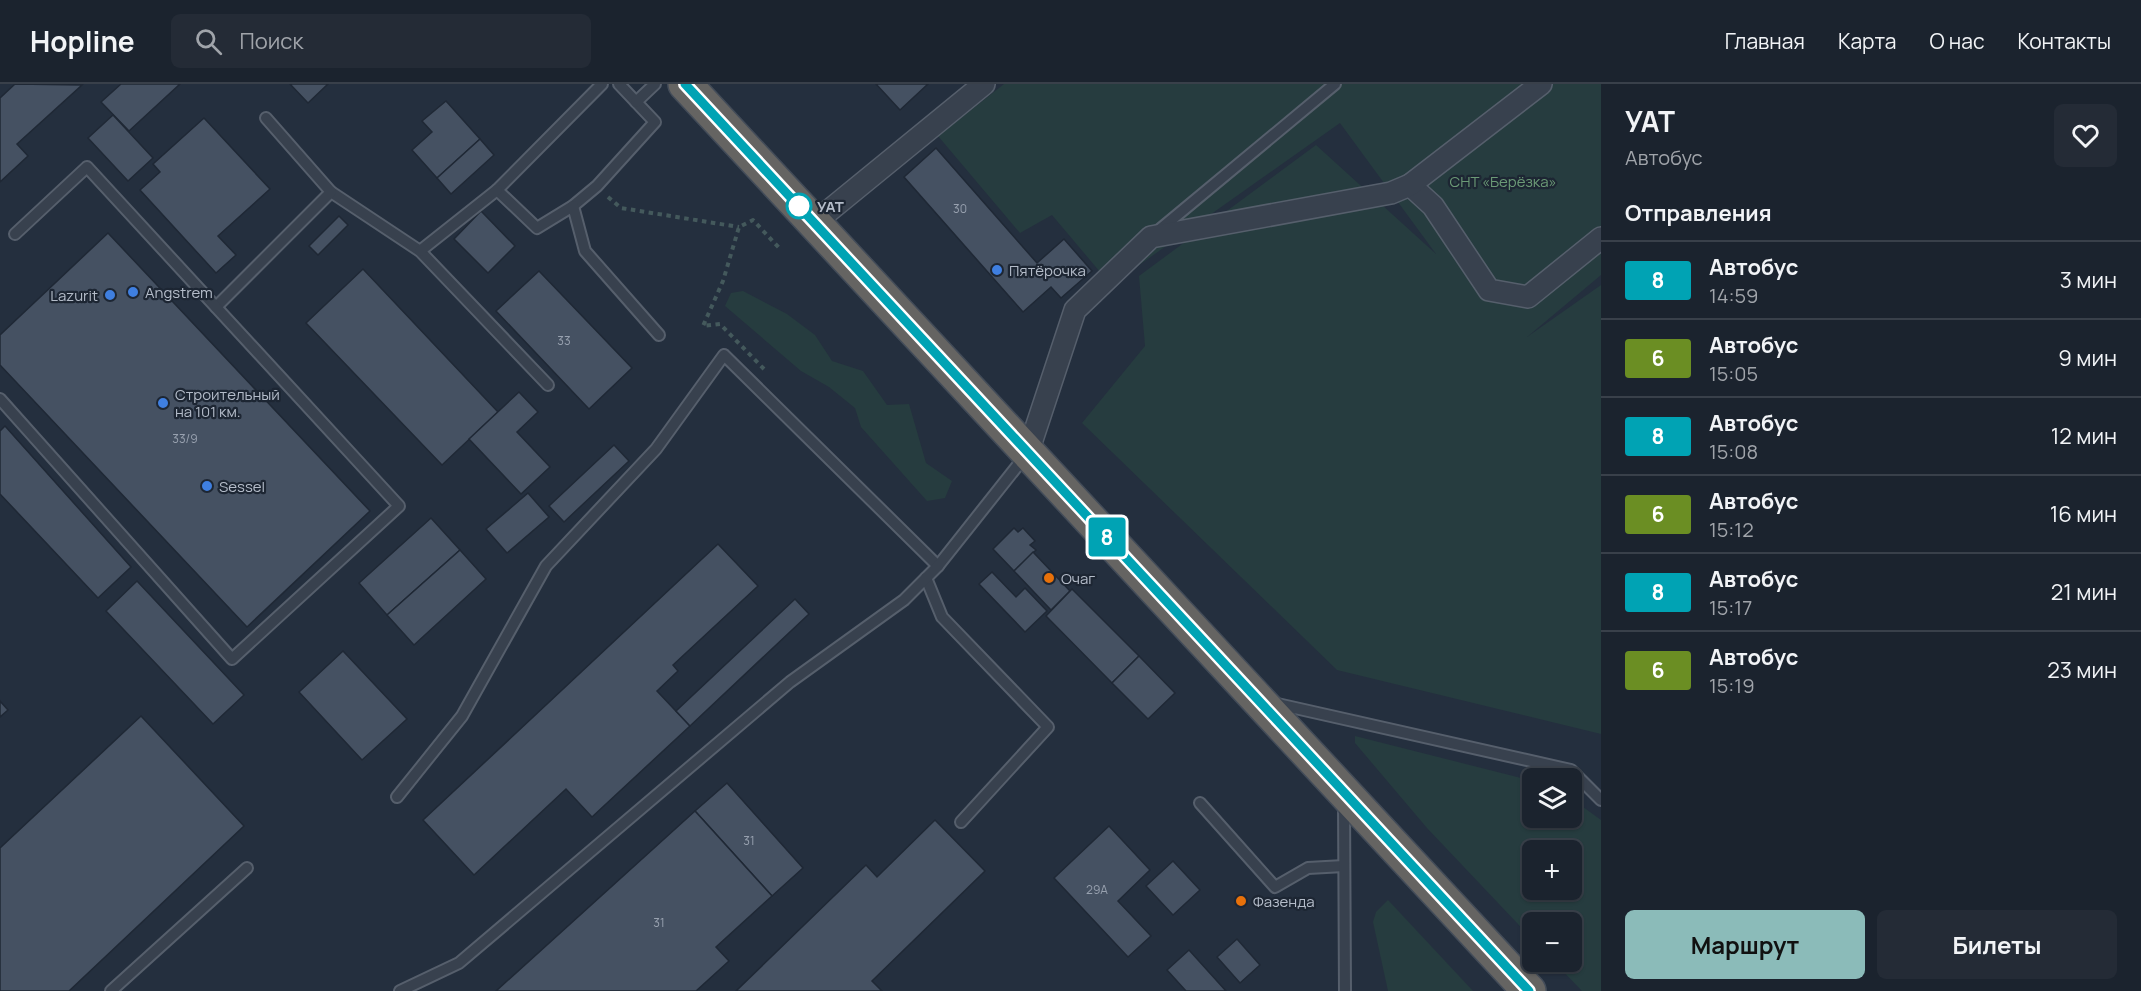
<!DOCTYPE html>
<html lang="ru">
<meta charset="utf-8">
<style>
:root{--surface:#1b232e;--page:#242b36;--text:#f1f3f6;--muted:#a0a4aa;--line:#39404a;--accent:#8bbbb9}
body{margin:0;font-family:Manrope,sans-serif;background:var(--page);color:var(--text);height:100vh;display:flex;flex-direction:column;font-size:22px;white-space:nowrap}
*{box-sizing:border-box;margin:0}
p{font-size:20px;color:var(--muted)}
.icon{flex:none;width:33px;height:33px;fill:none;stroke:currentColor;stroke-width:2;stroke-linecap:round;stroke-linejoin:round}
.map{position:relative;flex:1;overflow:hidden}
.side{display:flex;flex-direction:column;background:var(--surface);width:540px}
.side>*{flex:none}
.badge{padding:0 12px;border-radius:4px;font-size:21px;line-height:39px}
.tools{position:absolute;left:1522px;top:684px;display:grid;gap:12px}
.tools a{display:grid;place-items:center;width:60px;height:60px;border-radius:9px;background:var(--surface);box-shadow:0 2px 4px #0004,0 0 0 2px var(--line);font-size:30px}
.map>.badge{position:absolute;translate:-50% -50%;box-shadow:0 0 0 3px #fff}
h2{padding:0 24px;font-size:22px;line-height:54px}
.round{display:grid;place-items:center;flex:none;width:63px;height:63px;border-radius:9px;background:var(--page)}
.overview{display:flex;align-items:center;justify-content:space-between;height:102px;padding:0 24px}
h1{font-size:28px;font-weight:700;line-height:45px}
.cta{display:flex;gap:12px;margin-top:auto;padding:12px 24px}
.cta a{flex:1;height:69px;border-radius:9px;background:var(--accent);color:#111;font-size:24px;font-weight:700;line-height:69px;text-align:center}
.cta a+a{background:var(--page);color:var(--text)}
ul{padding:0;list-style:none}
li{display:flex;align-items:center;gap:18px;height:78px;padding:0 24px;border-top:2px solid var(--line)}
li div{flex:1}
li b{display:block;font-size:22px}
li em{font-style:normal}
li .badge{min-width:66px;font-weight:700;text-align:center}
header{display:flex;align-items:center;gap:36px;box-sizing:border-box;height:84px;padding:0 30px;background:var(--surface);border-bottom:2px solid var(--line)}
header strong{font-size:28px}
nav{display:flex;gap:33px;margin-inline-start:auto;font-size:21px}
.search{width:420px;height:54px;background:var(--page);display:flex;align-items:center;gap:15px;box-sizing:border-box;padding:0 21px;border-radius:9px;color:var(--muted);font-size:22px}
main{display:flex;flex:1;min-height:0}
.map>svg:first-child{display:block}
.green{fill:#263c3f;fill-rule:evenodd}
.building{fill:#455162;stroke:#1f2835;stroke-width:1.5}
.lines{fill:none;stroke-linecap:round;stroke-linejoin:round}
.service-casing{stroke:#565f6c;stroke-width:14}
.minor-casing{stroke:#565f6c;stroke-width:24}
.trunk-casing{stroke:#434c59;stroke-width:36}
.path{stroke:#44595c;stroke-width:4;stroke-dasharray:4.5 4.5;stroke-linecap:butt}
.service{stroke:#38414e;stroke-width:10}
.minor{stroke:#38414e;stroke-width:21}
.trunk{stroke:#656462;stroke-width:33}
.line-casing{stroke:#fff;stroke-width:14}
.line{stroke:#00a3b4;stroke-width:9}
.stop-dot{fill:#fff;stroke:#00a3b4;stroke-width:3}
.shop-dot{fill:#3f7fe0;stroke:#1d2633;stroke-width:2}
.food-dot{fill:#e8710a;stroke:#1d2633;stroke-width:2}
.labels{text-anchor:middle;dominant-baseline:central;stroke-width:4.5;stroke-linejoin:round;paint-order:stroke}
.number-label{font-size:12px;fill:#98a1af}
.park-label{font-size:15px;fill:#6b9a76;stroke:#1d2633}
.stop-label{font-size:15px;font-weight:bold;fill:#b4bcc9;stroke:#1d2633;text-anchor:start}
.poi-label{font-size:15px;fill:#b4bcc9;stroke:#1d2633;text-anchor:start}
</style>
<header>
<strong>Hopline</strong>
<div class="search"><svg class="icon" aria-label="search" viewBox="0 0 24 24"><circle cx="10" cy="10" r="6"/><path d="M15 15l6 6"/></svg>Поиск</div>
<nav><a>Главная</a><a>Карта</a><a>О нас</a><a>Контакты</a></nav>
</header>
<main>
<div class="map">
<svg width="1601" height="907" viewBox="0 0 1601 907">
<rect width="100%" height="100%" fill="#242f3e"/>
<g class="green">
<polygon points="1004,0 1601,0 1601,191 1527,253 1601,201 1601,650 1337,586 1082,339 1145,262 1139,192 1316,61 1436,170 1340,39 1111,201 1052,131 1020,149 938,52"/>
<polygon points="743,207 787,230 815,251 832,277 863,287 887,321 909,320 926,379 952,397 945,414 927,417 861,343 855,324 829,303 801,287 725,222 731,209"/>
<path d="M1355,652L1533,697V734H1572V715L1601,736V907H1582L1554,878H1572V838H1533V856L1427,744L1355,659ZM1533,766H1572V806H1533Z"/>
<polygon points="1388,816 1473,907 1388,907 1373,838 1376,828"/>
</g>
<g class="building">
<polygon points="15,0 82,1 17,60 28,72 0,98 0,14"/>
<polygon points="121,0 180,0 129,47 101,18"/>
<polygon points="290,0 328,0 308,19"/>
<polygon points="876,0 928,0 900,26"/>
<polygon points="446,17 480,55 437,94 412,66 432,48 422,37"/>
<polygon points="113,31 153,74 128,97 88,54"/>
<polygon points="204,34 270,105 218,152 236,171 216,189 140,106 160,88 153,80"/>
<polygon points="480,55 494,71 451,110 437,94"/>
<polygon points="936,64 1037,179 1064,155 1092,187 1061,214 1051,203 1023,228 904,93"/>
<polygon points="481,127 515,162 488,189 454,155"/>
<polygon points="339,132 348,141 318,171 309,162"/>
<polygon points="108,149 370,427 247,543 0,281 0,251"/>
<polygon points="363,185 498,328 442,381 306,239"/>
<polygon points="539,187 632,284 589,325 496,227"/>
<polygon points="519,308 538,328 517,348 550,383 521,410 469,355"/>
<polygon points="5,342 131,483 98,514 0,410 0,347"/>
<polygon points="614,361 629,377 564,438 549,422"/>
<polygon points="528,409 549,433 507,469 486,445"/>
<polygon points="431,434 460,466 387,531 359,499"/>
<polygon points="1014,444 1018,448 1023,444 1035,457 1030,461 1036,466 1014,487 993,465"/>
<polygon points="718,460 758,502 673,581 678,587 657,607 690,642 592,733 566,705 474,791 423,736"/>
<polygon points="460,466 486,495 414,561 387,531"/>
<polygon points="1033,468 1070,507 1051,526 1014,487"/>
<polygon points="992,488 1016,513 1025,504 1047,527 1025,548 979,500"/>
<polygon points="137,497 244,611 213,640 106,527"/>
<polygon points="1072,505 1139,572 1112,599 1046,532"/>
<polygon points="795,515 809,530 690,642 676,627"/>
<polygon points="343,567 407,635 362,676 299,608"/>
<polygon points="1139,572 1175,609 1148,635 1112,599"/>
<polygon points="0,617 8,626 0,633"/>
<polygon points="141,632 244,742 69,907 0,907 0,764"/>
<polygon points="727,699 803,784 772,812 695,727"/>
<polygon points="695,727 772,812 716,863 729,877 696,907 496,907"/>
<polygon points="935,736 985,787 872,897 882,907 736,907 866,781 877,793"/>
<polygon points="1109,742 1150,786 1118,817 1151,852 1128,873 1054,794"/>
<polygon points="1173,777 1200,806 1173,831 1146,802"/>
<polygon points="1237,855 1260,881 1240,899 1217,873"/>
<polygon points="1189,866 1226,907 1186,907 1167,886"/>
</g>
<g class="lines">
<g class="service-casing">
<g id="service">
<polyline points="602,0 497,106 537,144 573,122 597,102 655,38 619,0"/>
<polyline points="636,18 655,0"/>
<polyline points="331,108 420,167 548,301"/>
<polyline points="573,122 585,167 659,251"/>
<polyline points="1158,147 1335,0"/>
<polyline points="420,167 497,106"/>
<polyline points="216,223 331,108 266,34"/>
<polyline points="0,315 232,575 399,422 87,83 15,150"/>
<polyline points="926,494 942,533 1048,643 961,738"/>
<polyline points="1273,619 1571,686 1601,716"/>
<polyline points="397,713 462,632 546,482 656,365 724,271 938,482"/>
<polyline points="1200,719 1275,803 1308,784 1344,782"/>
<polyline points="1344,719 1345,907"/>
<polyline points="111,907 247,784"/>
<polyline points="400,907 459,879 790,598 904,516 938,482 1026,371"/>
</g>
</g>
<g class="minor-casing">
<g id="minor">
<polyline points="1410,101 1433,122 1489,206 1528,213 1601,154"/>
<polyline points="814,139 984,0"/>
<polyline points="1028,368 1075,226 1151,153 1391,109 1410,101 1541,0"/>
</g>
</g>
<g class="trunk-casing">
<polyline id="trunk" points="685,0 1529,907"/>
</g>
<g class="path">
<polyline points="608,113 621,124 739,143"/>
<polyline points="764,285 720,240 703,242 723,197 739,143 753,136 781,166"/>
</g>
<use href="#service" class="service"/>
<use href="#minor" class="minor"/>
<use href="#trunk" class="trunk"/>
</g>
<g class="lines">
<g class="line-casing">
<polyline id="line" points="685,0 1529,907"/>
</g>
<use href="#line" class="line"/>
</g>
<circle class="stop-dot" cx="799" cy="122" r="12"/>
<g class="shop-dot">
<circle cx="997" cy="186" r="6"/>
<circle cx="133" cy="208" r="6"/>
<circle cx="110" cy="211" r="6"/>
<circle cx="163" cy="319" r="6"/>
<circle cx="207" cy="402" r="6"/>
</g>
<g class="food-dot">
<circle cx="1049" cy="494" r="6"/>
<circle cx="1241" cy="817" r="6"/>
</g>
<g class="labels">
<g class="number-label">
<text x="960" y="124">30</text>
<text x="564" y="256">33</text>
<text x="185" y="354">33/9</text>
<text x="749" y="756">31</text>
<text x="1097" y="805">29А</text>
<text x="659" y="838">31</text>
</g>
<g class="park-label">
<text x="1503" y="97">СНТ «Берёзка»</text>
</g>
<g class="stop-label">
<text x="817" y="122">УАТ</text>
</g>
<g class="poi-label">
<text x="1009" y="186">Пятёрочка</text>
<text x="145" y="208">Angstrem</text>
<text x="98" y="211" text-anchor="end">Lazurit</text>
<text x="175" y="310">Строительный<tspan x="175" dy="17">на 101 км.</tspan></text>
<text x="219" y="402">Sessel</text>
<text x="1061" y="494">Очаг</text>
<text x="1253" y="817">Фазенда</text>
</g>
</g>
</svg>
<div class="tools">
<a><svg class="icon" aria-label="layers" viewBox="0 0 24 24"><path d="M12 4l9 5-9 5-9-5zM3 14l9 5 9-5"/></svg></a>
<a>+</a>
<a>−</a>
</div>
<b class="badge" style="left:1107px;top:453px;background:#00a3b4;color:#fff">8</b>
</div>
<section class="side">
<div class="overview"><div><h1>УАТ</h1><p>Автобус</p></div><a class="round"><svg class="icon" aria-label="heart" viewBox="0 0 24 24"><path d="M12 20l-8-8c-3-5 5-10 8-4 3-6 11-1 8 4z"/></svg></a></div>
<h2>Отправления</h2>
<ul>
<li><span class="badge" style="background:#00a3b4;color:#fff">8</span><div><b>Автобус</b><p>14:59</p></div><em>3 мин</em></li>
<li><span class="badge" style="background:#6b8e23;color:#fff">6</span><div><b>Автобус</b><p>15:05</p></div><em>9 мин</em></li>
<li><span class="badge" style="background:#00a3b4;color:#fff">8</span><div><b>Автобус</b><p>15:08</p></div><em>12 мин</em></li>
<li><span class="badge" style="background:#6b8e23;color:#fff">6</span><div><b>Автобус</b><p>15:12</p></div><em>16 мин</em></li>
<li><span class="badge" style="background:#00a3b4;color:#fff">8</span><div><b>Автобус</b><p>15:17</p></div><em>21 мин</em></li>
<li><span class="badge" style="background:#6b8e23;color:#fff">6</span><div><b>Автобус</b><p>15:19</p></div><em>23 мин</em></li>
</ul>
<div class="cta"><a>Маршрут</a><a>Билеты</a></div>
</section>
</main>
